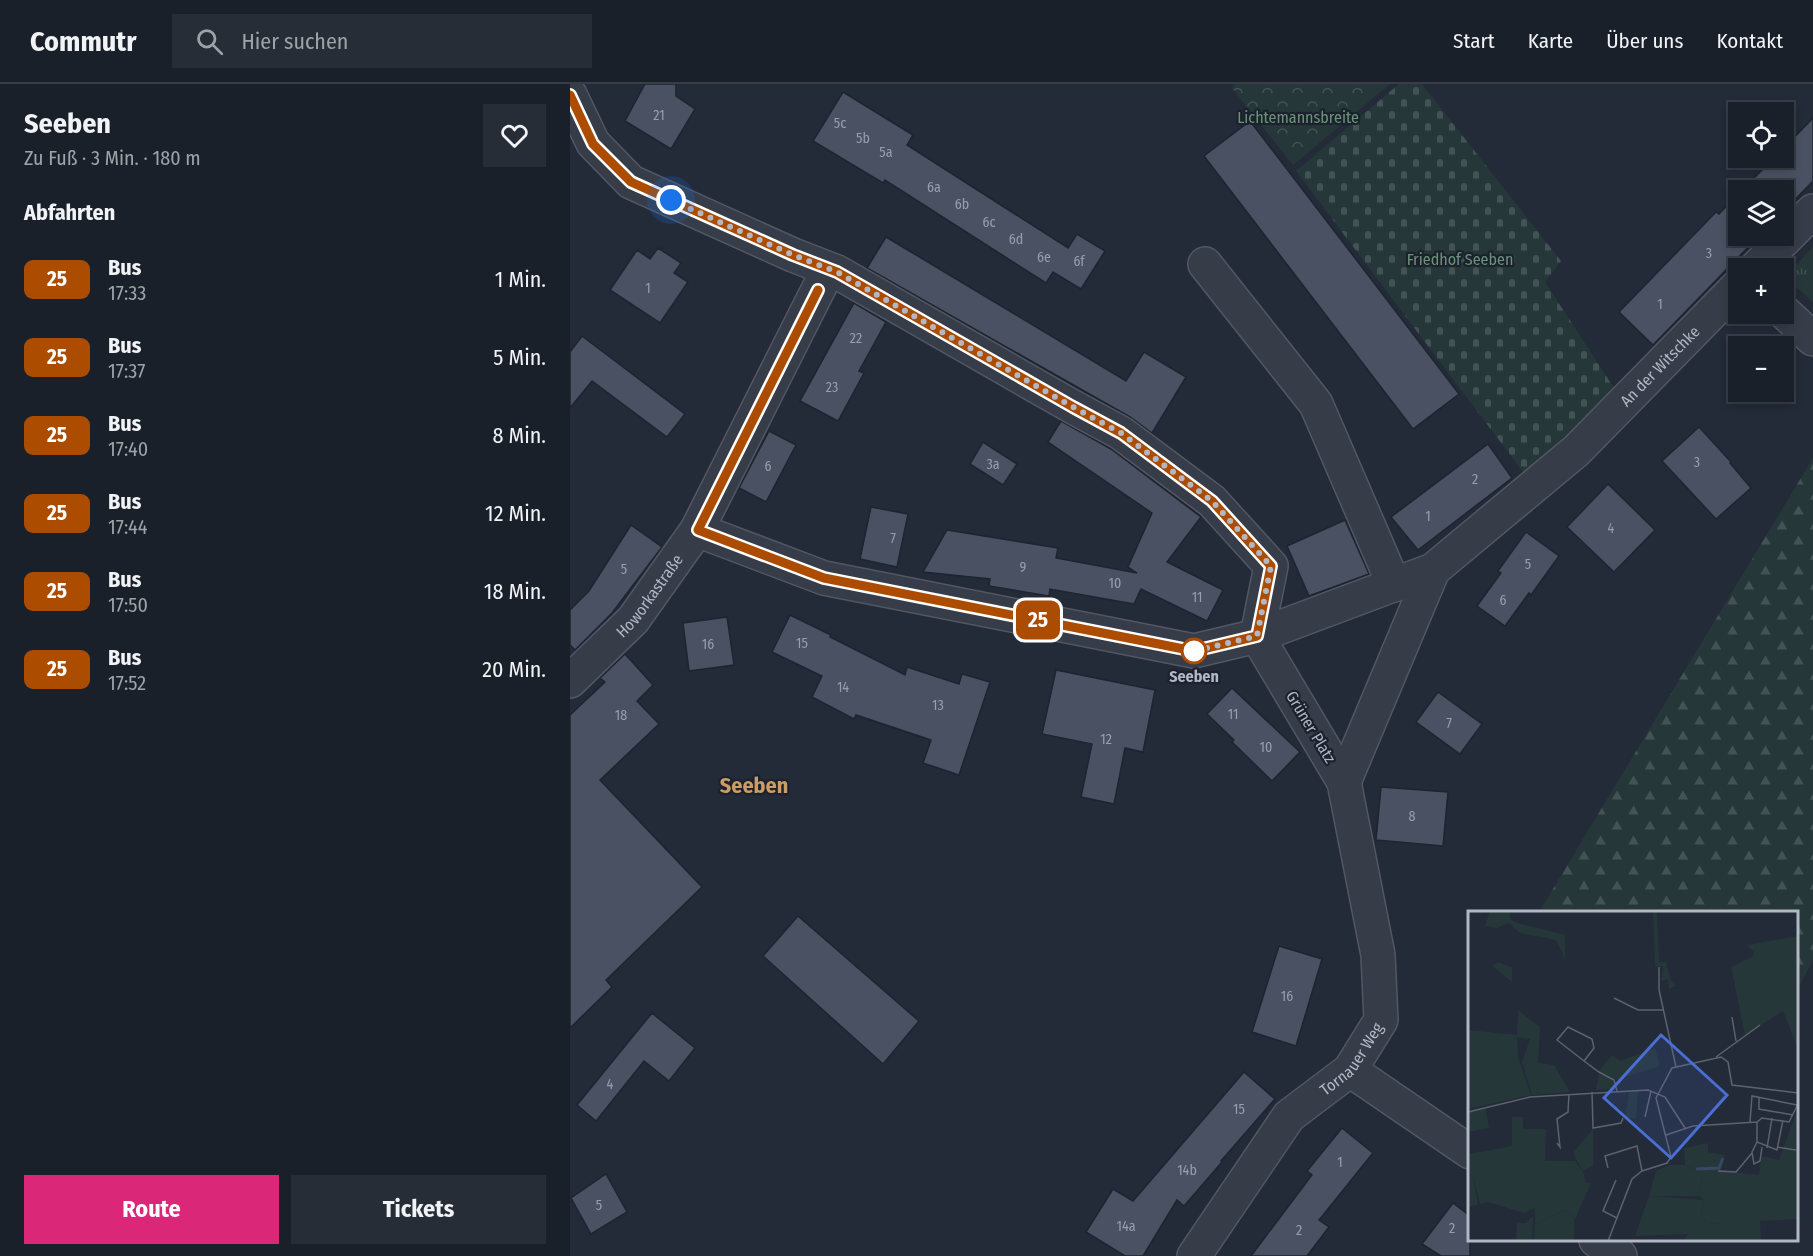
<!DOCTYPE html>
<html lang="de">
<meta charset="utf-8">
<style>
:root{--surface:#1a202a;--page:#272d36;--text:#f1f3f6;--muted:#9fa3a8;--line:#383e47;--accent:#db2777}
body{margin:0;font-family:"Fira Sans Condensed",sans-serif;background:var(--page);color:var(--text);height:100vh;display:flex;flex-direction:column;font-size:22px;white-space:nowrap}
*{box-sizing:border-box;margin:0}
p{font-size:20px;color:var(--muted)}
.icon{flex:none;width:33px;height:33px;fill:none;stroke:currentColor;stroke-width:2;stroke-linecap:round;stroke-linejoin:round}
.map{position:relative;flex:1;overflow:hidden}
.sheet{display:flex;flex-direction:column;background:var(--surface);width:570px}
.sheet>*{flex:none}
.badge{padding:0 12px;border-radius:9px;font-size:21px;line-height:39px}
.fabs{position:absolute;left:1158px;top:18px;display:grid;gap:12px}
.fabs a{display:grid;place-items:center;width:66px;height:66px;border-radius:0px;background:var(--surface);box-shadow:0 3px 9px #0003,0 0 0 2px var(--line);font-size:30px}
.you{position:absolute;width:30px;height:30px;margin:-15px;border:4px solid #fff;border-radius:50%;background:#1a73e8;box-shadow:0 0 0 9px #1a73e833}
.map>.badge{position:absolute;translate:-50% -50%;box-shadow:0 0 0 3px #fff}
h2{padding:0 24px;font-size:22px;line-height:54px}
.round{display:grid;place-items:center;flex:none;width:63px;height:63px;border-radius:0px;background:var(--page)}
.overview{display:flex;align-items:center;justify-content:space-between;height:102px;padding:0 24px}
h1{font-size:28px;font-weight:700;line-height:45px}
.primary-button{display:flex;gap:12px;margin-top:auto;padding:12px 24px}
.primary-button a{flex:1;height:69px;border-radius:0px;background:var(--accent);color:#fff;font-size:24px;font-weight:700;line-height:69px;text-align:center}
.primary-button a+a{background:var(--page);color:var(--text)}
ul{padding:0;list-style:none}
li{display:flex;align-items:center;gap:18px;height:78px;padding:0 24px}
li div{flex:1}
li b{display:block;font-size:22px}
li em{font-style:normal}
li .badge{min-width:66px;font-weight:700;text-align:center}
header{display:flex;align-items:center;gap:36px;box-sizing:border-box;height:84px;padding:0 30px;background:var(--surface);border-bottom:2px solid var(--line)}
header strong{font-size:28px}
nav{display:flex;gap:33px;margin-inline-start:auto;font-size:21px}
.search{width:420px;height:54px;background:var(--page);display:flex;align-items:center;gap:15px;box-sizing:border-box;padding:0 21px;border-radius:0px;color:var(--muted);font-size:22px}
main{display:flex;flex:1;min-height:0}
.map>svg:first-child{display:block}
.grass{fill:url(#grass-tufts)}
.forest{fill:url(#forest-firs)}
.cemetery{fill:url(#cemetery-stones)}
.park{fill:url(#park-crowns)}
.building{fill:#4a5162;stroke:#1e2430;stroke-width:1.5}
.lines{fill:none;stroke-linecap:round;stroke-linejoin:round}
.minor-casing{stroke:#525764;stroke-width:36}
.minor{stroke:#373c49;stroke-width:33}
.line-casing{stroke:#fff;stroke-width:14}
.line{stroke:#ab4c00;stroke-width:9}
.walk{stroke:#b2b7c5;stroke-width:6;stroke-dasharray:0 10.8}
.stop-dot{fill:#fff;stroke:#ab4c00;stroke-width:3}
.labels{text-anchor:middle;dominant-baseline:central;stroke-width:4.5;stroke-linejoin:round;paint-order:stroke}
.number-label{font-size:14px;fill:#989eac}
.park-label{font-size:16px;fill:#6a9478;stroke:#1c222d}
.street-label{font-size:16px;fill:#b2b7c5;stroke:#1c222d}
.stop-label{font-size:16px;font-weight:bold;fill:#b2b7c5;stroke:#1c222d}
.district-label{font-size:22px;font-weight:bold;fill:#cc9c66;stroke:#1c222d}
.inset-river{fill:none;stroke:#394760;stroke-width:3}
.inset-road{fill:none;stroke:#5c6270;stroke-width:1.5}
.view{fill:#4a6ed2;fill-opacity:0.15;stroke:#4a6ed2;stroke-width:3}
.inset-edge{fill:none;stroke:#b2b7c5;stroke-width:3}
</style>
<header>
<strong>Commutr</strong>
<div class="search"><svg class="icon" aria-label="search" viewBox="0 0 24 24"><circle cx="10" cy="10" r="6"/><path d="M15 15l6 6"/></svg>Hier suchen</div>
<nav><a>Start</a><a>Karte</a><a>Über uns</a><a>Kontakt</a></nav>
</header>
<main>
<section class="sheet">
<div class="overview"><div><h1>Seeben</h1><p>Zu Fuß · 3 Min. · 180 m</p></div><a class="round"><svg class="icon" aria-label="heart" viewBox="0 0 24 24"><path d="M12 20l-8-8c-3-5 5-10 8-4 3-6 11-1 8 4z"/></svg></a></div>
<h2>Abfahrten</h2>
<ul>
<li><span class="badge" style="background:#ab4c00;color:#fff">25</span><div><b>Bus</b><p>17:33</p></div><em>1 Min.</em></li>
<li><span class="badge" style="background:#ab4c00;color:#fff">25</span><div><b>Bus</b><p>17:37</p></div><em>5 Min.</em></li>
<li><span class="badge" style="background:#ab4c00;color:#fff">25</span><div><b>Bus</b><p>17:40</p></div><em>8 Min.</em></li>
<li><span class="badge" style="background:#ab4c00;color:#fff">25</span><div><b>Bus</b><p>17:44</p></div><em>12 Min.</em></li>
<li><span class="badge" style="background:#ab4c00;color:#fff">25</span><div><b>Bus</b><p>17:50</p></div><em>18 Min.</em></li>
<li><span class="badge" style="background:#ab4c00;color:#fff">25</span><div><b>Bus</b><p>17:52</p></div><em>20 Min.</em></li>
</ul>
<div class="primary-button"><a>Route</a><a>Tickets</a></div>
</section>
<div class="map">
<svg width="1243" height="1172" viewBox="0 0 1243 1172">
<defs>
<pattern id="grass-tufts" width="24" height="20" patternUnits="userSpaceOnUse" patternTransform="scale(1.5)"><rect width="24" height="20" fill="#26373a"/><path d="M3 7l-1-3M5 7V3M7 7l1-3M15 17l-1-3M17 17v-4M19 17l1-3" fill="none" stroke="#435255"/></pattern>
<pattern id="forest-firs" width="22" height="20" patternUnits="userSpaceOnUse" patternTransform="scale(1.5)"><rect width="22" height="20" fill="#26373a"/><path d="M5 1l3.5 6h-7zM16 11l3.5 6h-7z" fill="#435255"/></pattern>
<pattern id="cemetery-stones" width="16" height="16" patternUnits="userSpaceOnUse" patternTransform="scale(1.5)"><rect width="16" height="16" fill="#26373a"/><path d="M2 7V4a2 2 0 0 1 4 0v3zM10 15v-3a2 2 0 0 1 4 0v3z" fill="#435255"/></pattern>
<pattern id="park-crowns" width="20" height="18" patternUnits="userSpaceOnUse" patternTransform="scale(1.5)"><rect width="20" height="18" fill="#26373a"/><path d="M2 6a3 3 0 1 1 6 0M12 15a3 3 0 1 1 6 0" fill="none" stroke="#435255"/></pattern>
</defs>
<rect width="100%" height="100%" fill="#232a38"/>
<polygon class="grass" points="1243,163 1243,218 1215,193"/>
<polygon class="forest" points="1243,374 1243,876 1227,906 1226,828 969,828"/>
<polygon class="cemetery" points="829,0 852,0 991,177 975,198 1044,304 1004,347 953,388 726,87"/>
<polygon class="park" points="664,0 820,0 723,81 662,4"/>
<g class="building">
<polygon points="75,0 106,0 106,12 125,25 101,65 55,37"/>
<polygon points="273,8 343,51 337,61 498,164 507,150 535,167 511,205 483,188 476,199 315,96 313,99 243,57"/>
<polygon points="1243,34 1243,97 1214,127 1214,106 1172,106 1204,74 1214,74 1214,64"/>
<polygon points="680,37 889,310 843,345 634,72"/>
<polygon points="1168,110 1168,152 1189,152 1083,261 1049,228 1146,128 1149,130"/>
<polygon points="316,153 556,297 574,268 616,293 582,349 560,333 297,184"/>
<polygon points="88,164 111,179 104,189 118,198 90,239 40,206 67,166 80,175"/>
<polygon points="284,219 316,238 289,287 294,289 268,337 230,317"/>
<polygon points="12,252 115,330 97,353 22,297 0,324 0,268"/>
<polygon points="491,337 541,365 631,433 597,478 653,506 637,537 571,505 564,520 480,505 479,512 419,502 420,495 353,488 377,446 488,464 486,474 567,489 558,483 582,429 478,358"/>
<polygon points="1129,343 1161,378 1160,379 1181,404 1146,435 1092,377"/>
<polygon points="199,347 226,361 196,418 169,404"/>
<polygon points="413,358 447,380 433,401 400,380"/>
<polygon points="918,360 942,394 848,466 821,433"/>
<polygon points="1038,400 1085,446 1044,488 997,443"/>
<polygon points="301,423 338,430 327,483 290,475"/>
<polygon points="775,436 799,490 739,512 717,462"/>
<polygon points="61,441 92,463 42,529 5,566 0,561 0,526 19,507"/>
<polygon points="956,448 989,472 961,511 959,509 935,542 907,522 931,489 928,487"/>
<polygon points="220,531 261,551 260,553 335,591 337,583 389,600 392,590 420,598 389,691 353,679 361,656 286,631 284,635 242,613 252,592 202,568"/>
<polygon points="157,533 164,581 119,587 113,539"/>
<polygon points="55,570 83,601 67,617 89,640 30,696 132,803 36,896 42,903 0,944 0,631 35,598 30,594"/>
<polygon points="486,586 585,606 573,668 555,664 544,720 511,713 522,660 472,650"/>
<polygon points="662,604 730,668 702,697 662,658 664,656 637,630"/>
<polygon points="868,608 912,640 890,670 846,638"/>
<polygon points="811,703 878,708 873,762 806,756"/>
<polygon points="228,832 349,937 313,980 193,872"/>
<polygon points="709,862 752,875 726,962 682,948"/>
<polygon points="82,929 125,964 99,997 74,977 26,1037 7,1021"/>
<polygon points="674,988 705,1015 651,1077 652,1078 614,1122 607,1116 573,1172 555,1172 516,1148 543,1105 563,1117"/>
<polygon points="772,1044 803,1069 749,1136 759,1143 737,1172 681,1172 742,1091 737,1087"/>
<polygon points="36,1090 57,1128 21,1150 1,1114"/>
<polygon points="883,1119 900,1132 900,1172 871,1172 852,1160"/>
</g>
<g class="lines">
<g class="minor-casing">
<g id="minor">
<polyline points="0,11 23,59 61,98 223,171 267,188 503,323 551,349 642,417 701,482 687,552"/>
<polyline points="635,180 746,320 824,501"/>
<polyline points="1186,184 1243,127"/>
<polyline points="1214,228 1243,255"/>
<path id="s1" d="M127,446L254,494L624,567L687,552L863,486L1006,367L1168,202"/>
<path id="s2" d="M0,597L63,536L127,446L258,186"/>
<polyline points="774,698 863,486"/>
<polyline points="780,986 900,1068"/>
<polyline points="1026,1156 1050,1172"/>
<path id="s3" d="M624,1172L719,1032L780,986L811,936L808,871L774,698L687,552"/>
</g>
</g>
<use href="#minor" class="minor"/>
</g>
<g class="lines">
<g class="line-casing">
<polyline id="line" points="0,11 23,60 61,98 223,171 267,188 503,323 551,349 642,417 701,482 687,552 624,567 254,494 128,446 248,206"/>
</g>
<use href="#line" class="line"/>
<polyline class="walk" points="101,116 223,171 267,188 503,323 551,349 642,417 701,482 687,552 624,567"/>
</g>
<circle class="stop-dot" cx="624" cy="567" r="12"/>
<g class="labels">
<g class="number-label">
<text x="89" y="31">21</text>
<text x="270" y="39">5c</text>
<text x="293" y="54">5b</text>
<text x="316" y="68">5a</text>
<text x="364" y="103">6a</text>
<text x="392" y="120">6b</text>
<text x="419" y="138">6c</text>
<text x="446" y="155">6d</text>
<text x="1139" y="169">3</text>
<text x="474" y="173">6e</text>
<text x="509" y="177">6f</text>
<text x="78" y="204">1</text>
<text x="1090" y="220">1</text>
<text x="286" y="254">22</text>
<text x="262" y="303">23</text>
<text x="1127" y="378">3</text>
<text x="423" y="380">3a</text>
<text x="198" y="382">6</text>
<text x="905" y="395">2</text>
<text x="858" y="432">1</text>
<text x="1041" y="444">4</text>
<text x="323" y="454">7</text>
<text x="958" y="480">5</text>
<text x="453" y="483">9</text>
<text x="54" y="485">5</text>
<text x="545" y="499">10</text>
<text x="627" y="513">11</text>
<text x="933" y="516">6</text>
<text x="232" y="559">15</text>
<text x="138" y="560">16</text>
<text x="273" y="603">14</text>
<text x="368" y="621">13</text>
<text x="663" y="630">11</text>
<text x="51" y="631">18</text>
<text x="879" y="639">7</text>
<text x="536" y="655">12</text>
<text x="696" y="663">10</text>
<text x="842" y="732">8</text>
<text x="717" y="912">16</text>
<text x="40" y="1000">4</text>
<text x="669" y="1025">15</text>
<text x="770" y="1078">1</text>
<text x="617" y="1086">14b</text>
<text x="29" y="1121">5</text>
<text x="556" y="1142">14a</text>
<text x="882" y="1144">2</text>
<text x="729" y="1146">2</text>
</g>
<g class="park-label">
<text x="728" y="33">Lichtemannsbreite</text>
<text x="890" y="175">Friedhof Seeben</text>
</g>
<g class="street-label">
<text stroke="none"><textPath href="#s1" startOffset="1071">An der Witschke</textPath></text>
<text stroke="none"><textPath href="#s2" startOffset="117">Howorkastraße</textPath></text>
<text transform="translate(741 643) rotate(59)">Grüner Platz</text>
<text stroke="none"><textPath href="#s3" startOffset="255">Tornauer Weg</textPath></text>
</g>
<g class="stop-label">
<text x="624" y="592">Seeben</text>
</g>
<g class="district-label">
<text x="184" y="701">Seeben</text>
</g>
</g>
<g transform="translate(898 827)">
<rect width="330" height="330" fill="#232a38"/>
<path d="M22,0H42V8L49,12L97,24V48L88,29L52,22L41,12L29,17L17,15ZM185,0H189L191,51H198L203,70L208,75L201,78L200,68L193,70L195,55L187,56ZM330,25V138L315,100L277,124L263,56L284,46L286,41L278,34ZM30,51L44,56V71L24,55ZM50,99L72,116L70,152L86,154L102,181L64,184L54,151L62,128L49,126ZM131,162L146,170L147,178L128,179ZM17,196L21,217L0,221V201ZM44,206H55V218H78L77,250H107L115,260L118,272H123L107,308L98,299L67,313V297L56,302L20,291L12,293L5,265H0V237L1,243L44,235ZM181,285L236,289L233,300L238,313L292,309L293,330H215L220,323L167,325ZM65,305L64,330H48L49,312H58Z" fill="#26373a"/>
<path d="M187,137L192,155L148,169L131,160L144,144L152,150ZM125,218V255L115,260L105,242Z" fill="#26373a"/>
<path d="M98,299L106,308V330H66L67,313Z" fill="#26373a"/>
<path d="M161,180H170L168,207H157Z" fill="#26373a"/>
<path d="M330,196V308L238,313L233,300L236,289L232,285L234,262L217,254L216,237L240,232V241L257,244L253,260L291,264L294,245L311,249Z" fill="#26373a"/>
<path d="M0,119L49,124L50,146L63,184L0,198ZM201,254H217L234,262L232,285H181L188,260ZM5,264L10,294L0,296V265Z" fill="#26373a"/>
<path class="inset-river" d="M228,258L251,257L255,247"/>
<path class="inset-road" d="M191,56V79L208,156M146,87L170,99H195M264,106L268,130M248,146L292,114M116,150L126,137L124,128L100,116L89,129L116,150L131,161L146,169L149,180M124,181L125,217L153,212L155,207M291,187V198L325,204M0,201L62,186L180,179L197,186L217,217M177,206L183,180M282,211L284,185L329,194M289,211V231L309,239L315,209M198,224L225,215L289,211L294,207L321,211L330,193M289,231L284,241L286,253L292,250L294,236M89,232L92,236L89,208L100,201L101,183M309,236L328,239M299,237L304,207M140,257L137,245L169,235L174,260M250,260L268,261L284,242M148,269L135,300L149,307M140,330L164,268L174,260L199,252L203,246L188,187L204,157L253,146L260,151L264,174L330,182"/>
<path class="view" d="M193,124L259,184L203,247L136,187Z"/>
<rect width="330" height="330" class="inset-edge"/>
</g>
</svg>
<div class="fabs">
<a><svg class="icon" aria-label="locate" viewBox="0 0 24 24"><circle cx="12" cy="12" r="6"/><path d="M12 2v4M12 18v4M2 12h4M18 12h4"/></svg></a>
<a><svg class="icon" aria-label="layers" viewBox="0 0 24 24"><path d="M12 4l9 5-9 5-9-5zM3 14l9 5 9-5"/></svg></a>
<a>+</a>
<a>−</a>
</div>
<div class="you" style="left:101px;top:116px"></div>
<b class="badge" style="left:468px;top:536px;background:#ab4c00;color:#fff">25</b>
</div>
</main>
